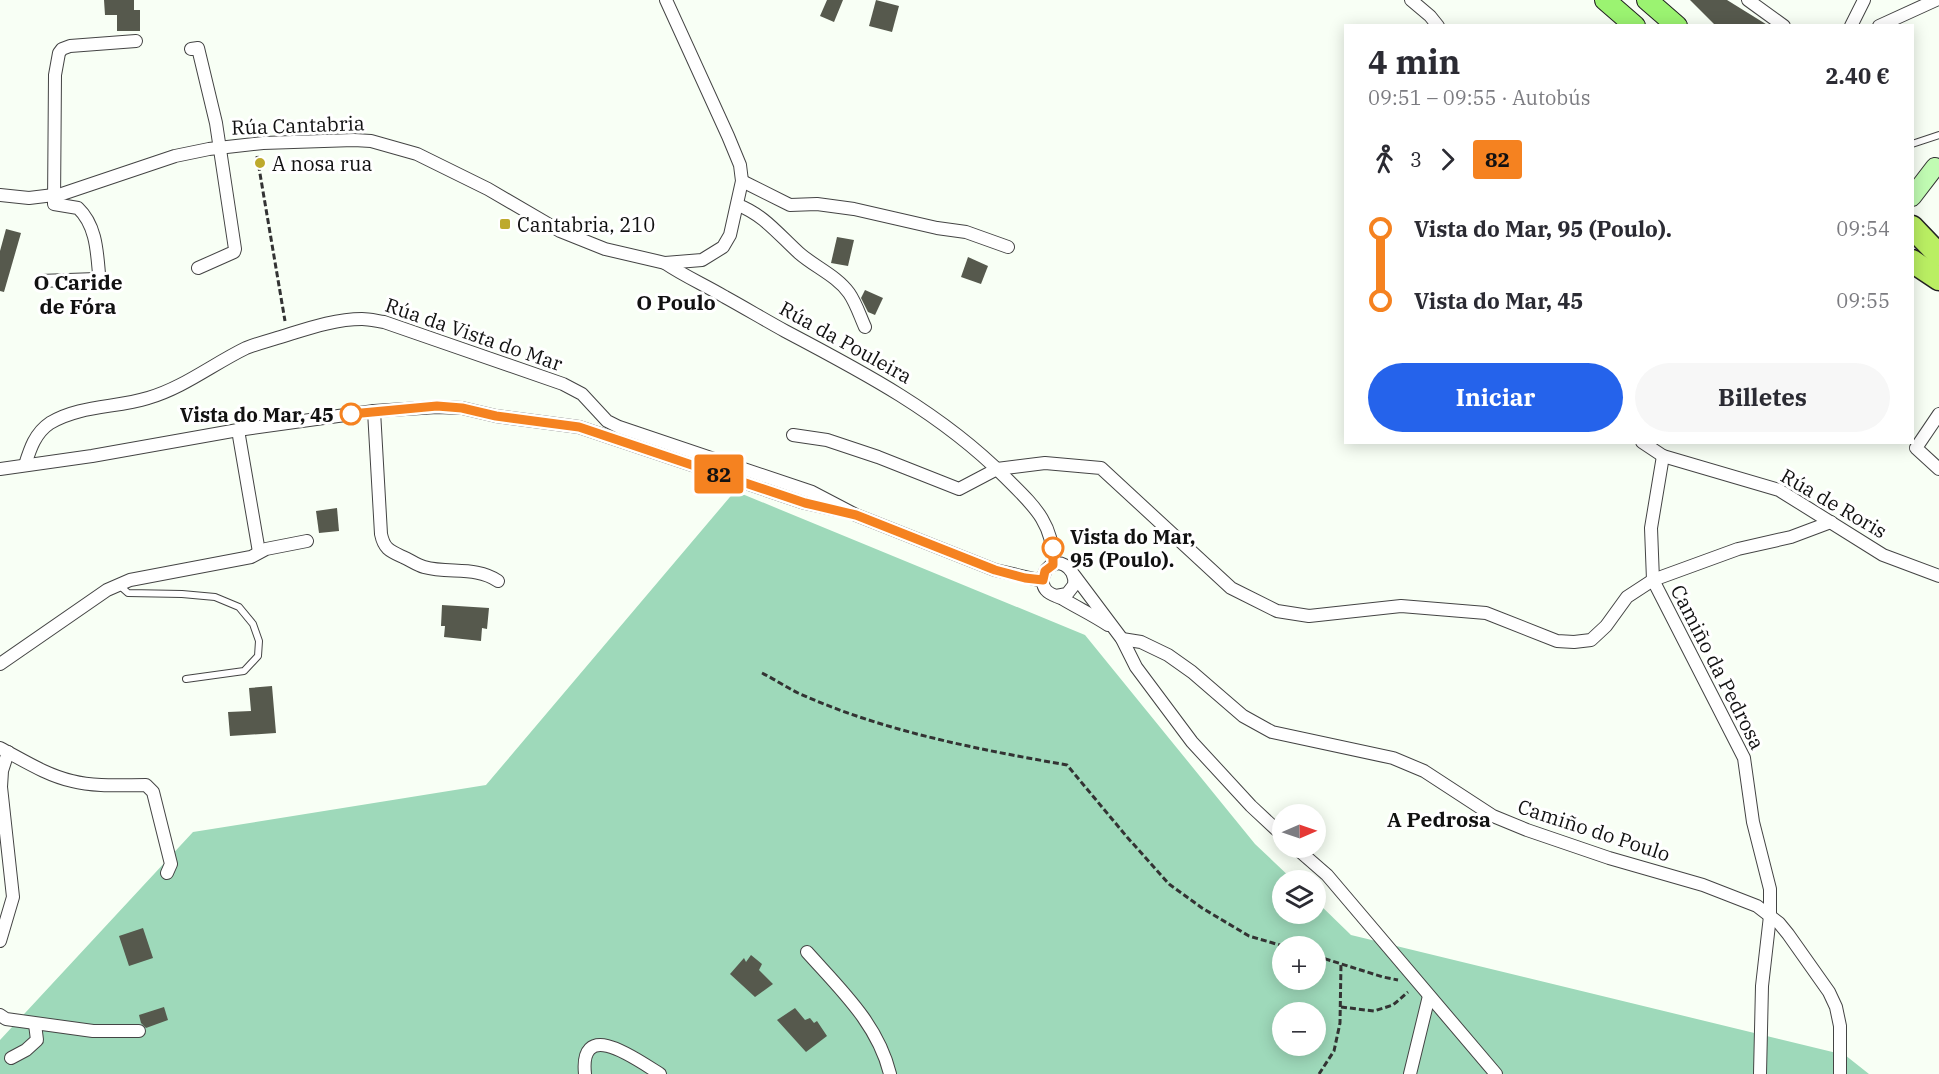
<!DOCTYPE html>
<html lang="es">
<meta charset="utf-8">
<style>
:root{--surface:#fff;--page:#f7f7f7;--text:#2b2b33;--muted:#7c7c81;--accent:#2563eb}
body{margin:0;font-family:"IBM Plex Serif",serif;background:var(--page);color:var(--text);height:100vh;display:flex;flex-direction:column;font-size:22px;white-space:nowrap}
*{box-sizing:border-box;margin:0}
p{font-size:20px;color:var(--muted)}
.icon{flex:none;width:33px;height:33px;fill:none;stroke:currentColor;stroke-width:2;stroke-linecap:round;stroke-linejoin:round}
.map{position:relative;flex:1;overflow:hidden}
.sheet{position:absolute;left:1344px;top:24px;width:570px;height:420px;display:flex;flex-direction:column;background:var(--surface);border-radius:0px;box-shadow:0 3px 15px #0003}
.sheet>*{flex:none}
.badge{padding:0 12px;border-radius:4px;font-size:21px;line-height:39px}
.needle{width:39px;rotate:88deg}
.buttons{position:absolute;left:1272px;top:804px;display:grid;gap:12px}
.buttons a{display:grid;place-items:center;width:54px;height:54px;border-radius:50%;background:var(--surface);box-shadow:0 3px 15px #0003;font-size:30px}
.map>.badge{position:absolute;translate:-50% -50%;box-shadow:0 0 0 3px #fff}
.legs{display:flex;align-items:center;gap:9px;height:66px;padding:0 24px;font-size:20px}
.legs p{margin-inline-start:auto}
.summary{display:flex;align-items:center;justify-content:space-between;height:102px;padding:0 24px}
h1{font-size:33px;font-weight:700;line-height:45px}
.action{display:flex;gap:12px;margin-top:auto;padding:12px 24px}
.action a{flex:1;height:69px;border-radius:36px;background:var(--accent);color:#fff;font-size:24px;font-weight:700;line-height:69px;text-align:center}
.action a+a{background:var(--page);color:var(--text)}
ul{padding:0 24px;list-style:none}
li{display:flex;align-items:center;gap:21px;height:72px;font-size:22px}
li i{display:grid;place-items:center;width:9px;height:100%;margin:0 8px;background:currentColor}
li i::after{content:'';width:15px;height:15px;margin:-8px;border:4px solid;border-radius:50%;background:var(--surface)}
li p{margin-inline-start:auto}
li:first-child i{background:linear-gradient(#0000 50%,currentColor 0)}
li:last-child i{background:linear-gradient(currentColor 50%,#0000 0)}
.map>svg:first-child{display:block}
.forest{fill:#9ed9ba;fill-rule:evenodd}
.building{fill:#56594d}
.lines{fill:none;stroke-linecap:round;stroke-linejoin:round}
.lane-casing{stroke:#444;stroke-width:8}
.street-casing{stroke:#444;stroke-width:14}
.secondary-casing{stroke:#333;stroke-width:20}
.primary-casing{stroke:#222;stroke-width:22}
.highway-casing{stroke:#222;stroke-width:25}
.path{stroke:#333;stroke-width:3;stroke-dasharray:6 3;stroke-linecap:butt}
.lane{stroke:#fff;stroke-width:6}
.street{stroke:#fff;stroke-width:12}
.secondary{stroke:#c1fcb3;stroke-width:18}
.primary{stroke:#9bf371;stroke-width:20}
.highway{stroke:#baef63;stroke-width:22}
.line-1-casing{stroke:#fff;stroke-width:14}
.line-1{stroke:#f58220;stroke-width:9}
.poi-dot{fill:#bdaa2c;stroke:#fff;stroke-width:2}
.stop-1-dot{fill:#fff;stroke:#f58220;stroke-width:3}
.labels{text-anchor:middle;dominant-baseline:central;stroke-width:6;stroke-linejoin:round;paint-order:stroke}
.street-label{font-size:20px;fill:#111;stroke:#fff}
.poi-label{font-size:20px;fill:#111;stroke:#fff;text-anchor:start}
.stop-label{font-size:20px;font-weight:bold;fill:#111;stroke:#fff;text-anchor:end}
.neighbourhood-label{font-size:21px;font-weight:bold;fill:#111;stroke:#fff}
</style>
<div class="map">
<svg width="1939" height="1074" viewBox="0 0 1939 1074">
<rect width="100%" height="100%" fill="#f8fff5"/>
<path class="forest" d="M735,491L1085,635L1255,844L1293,880H1282V914H1316V901L1351,935L1845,1055L1869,1074H0V1040L193,832L486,785ZM1282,946H1316V980H1282ZM1282,1012H1316V1046H1282Z"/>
<g class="building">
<polygon points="104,0 134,0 134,10 140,10 140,31 117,31 117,15 105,15"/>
<polygon points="827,0 843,0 834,22 820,16"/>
<polygon points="876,0 899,6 892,32 869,26"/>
<polygon points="1690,0 1727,0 1769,26 1716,26"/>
<polygon points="6,229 21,233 4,292 0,291 0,251"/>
<polygon points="837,237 854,240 848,266 831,263"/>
<polygon points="968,257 988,266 981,284 961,277"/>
<polygon points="865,290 883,298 875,315 868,312 861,298"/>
<polygon points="337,508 339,531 319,533 316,511"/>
<polygon points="442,605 489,608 487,629 482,628 481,641 444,637 445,626 441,626"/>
<polygon points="272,686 276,733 230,736 228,712 251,711 249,688"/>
<polygon points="143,928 153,958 129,966 119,936"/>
<polygon points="751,955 762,964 759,970 773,984 755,997 730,974 744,958 746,962"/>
<polygon points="164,1007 168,1020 146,1028 141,1023 139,1015"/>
<polygon points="795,1008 805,1020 810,1018 814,1023 817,1021 827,1036 806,1052 777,1020"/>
</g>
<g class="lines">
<g class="lane-casing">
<g id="lane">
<polyline points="1912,144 1939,135"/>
<polyline points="119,585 128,593 182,594 215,597 239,607 253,624 259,641 258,656 244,671 186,679"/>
</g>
</g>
<g class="street-casing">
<g id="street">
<polyline points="1411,0 1430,16 1438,26"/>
<polyline points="1748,0 1784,26"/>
<polyline points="1851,26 1864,0"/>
<polyline points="1879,26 1936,0"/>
<polyline points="191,49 198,48 216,123 235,249 234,252 198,268"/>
<polyline points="742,181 790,205 817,204 854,209 937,228 966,232 1008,247"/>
<polyline points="0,195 29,198 62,194 175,156 209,149 263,143 354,140 371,141 417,154 488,189 560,231 605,249 665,263 702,260 723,247 730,235 742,181 740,165 728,136 666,0"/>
<path d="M738,205C764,215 779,235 799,253C815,267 837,276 849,293C856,303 860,316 865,327"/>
<path d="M665,263C684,276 705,285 725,297C745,308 765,320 785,331C863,372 941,413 1005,477C1032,504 1055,523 1053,565"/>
<path d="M40,281L96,279L99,274C97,251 96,225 78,208L54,204L55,75L59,53L62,49L70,46L136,41"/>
<path d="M374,411L381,534C384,549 390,551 403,557C410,560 417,565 424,567C449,574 476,566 498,581"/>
<polyline points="1939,414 1916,448 1939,469"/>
<polyline points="238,430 259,552"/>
<polyline points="793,435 827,440 878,457 959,489 997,469 1045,463 1101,468 1231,588 1277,611 1309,616 1401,606 1486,613 1557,641 1574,642 1591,640 1606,626 1627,597 1653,580 1738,549 1791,537 1831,522"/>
<polyline points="1642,442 1663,456 1779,490 1883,555 1939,576"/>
<polyline points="1663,456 1651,528 1653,580 1744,758 1753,822 1770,889 1770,916 1762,986 1760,1074"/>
<path d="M25,465C30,449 35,433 50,423C80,405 116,408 148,398C183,388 213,364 246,348C256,344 267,341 277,338C304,330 333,319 362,319C369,319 377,321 384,322L563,384L582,394L607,421L619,427L812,492L856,515L995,570L1043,581"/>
<polyline points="0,469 92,456 238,430 374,411 437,407 462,408 496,416 579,427 805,503 837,510"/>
<polyline points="1074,575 1122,639 1136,667 1192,742 1251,806 1282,835"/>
<path d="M1056,596L1067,594L1074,585C1077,567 1055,554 1045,572C1042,578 1042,585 1046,590C1050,595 1057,596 1063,599C1078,608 1093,615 1108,625"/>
<polyline points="1122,639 1141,642 1168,655 1192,672 1243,716 1272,732 1393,758 1424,771 1493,816 1527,830 1609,858 1703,885 1757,906 1779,923 1788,934 1829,992 1836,1007 1840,1026 1840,1074"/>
<polyline points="0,664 107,590 130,580 251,557 266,549 307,541"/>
<path d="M0,748C23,760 46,775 72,781C95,787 122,785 146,785L153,792L171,864L167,873"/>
<polyline points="1296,848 1327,875 1496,1074"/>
<polyline points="0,941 13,897 1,787 2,771 8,752"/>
<path d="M807,952C840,989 878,1024 890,1074"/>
<polyline points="0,1015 6,1019 93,1031 139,1031"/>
<polyline points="11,1058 26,1050 37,1040 35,1024"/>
<path d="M585,1074C579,1016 639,1061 660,1074"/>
<polyline points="1410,1074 1429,996"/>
</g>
</g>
<g class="secondary-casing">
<polyline id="secondary" points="1912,197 1935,167"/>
</g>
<g class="primary-casing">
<g id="primary">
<polyline points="1605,0 1635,26"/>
<polyline points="1647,0 1677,26"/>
</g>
</g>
<g class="highway-casing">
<g id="highway">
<polyline points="1912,227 1939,255"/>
<polyline points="1912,261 1939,279"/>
</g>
</g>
<g class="path">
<polyline points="257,156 285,321"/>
<path d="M762,673C774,679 786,687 798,693C882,731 976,749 1067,765L1127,837L1169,884L1202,908L1249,936L1283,946"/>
<polyline points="1316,956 1383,977 1398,980"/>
<polyline points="1341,1007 1374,1011 1393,1005 1408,992"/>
<polyline points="1319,1074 1334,1051 1340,1023 1341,963"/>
</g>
<use href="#lane" class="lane"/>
<use href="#street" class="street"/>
<use href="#secondary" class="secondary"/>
<use href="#primary" class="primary"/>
<use href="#highway" class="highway"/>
</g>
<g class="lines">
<g class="line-1-casing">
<polyline id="line-1" points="351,414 437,406 462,408 496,416 579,427 805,503 856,515 995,570 1025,578 1043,580 1045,571 1053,565 1053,548"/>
</g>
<use href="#line-1" class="line-1"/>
</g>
<g class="poi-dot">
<circle cx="260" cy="163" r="6"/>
<rect x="499" y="218" width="12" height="12" rx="3"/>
</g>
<g class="stop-1-dot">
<circle cx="351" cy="414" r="10"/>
<circle cx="1053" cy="548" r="10"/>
</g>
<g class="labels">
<g class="street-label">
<text transform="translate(298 125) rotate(-2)">Rúa Cantabria</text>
<text transform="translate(474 334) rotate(19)">Rúa da Vista do Mar</text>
<text transform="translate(846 342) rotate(29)">Rúa da Pouleira</text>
<text transform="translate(1834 503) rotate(30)">Rúa de Roris</text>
<text transform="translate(1718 667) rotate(63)">Camiño da Pedrosa</text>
<text transform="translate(1594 830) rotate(18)">Camiño do Poulo</text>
</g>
<g class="poi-label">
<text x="272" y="163">A nosa rua</text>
<text x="517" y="224">Cantabria, 210</text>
</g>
<g class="stop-label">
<text x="334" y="414">Vista do Mar, 45</text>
<text x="1070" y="536" text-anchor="start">Vista do Mar,<tspan x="1070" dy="23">95 (Poulo).</tspan></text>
</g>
<g class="neighbourhood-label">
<text x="78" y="282">O Caride<tspan x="78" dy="24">de Fóra</tspan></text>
<text x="676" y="302">O Poulo</text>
<text x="1439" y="819">A Pedrosa</text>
</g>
</g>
</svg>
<div class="buttons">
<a><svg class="needle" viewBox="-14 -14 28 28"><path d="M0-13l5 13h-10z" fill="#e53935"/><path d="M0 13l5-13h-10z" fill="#7c7c81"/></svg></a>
<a><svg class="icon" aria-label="layers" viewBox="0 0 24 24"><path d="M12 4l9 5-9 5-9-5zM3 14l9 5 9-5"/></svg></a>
<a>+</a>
<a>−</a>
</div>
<b class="badge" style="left:719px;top:474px;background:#f58220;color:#111">82</b>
<section class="sheet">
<div class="summary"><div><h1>4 min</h1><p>09:51 – 09:55 · Autobús</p></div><b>2.40 €</b></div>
<div class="legs"><svg class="icon" aria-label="walk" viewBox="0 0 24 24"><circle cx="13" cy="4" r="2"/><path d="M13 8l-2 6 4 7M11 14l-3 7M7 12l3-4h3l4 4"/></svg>3<svg class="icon" aria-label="forward" viewBox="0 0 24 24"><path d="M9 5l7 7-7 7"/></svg><b class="badge" style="background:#f58220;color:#111">82</b></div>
<ul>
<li><i style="color:#f58220"></i><b>Vista do Mar, 95 (Poulo).</b><p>09:54</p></li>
<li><i style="color:#f58220"></i><b>Vista do Mar, 45</b><p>09:55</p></li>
</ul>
<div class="action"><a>Iniciar</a><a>Billetes</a></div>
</section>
</div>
